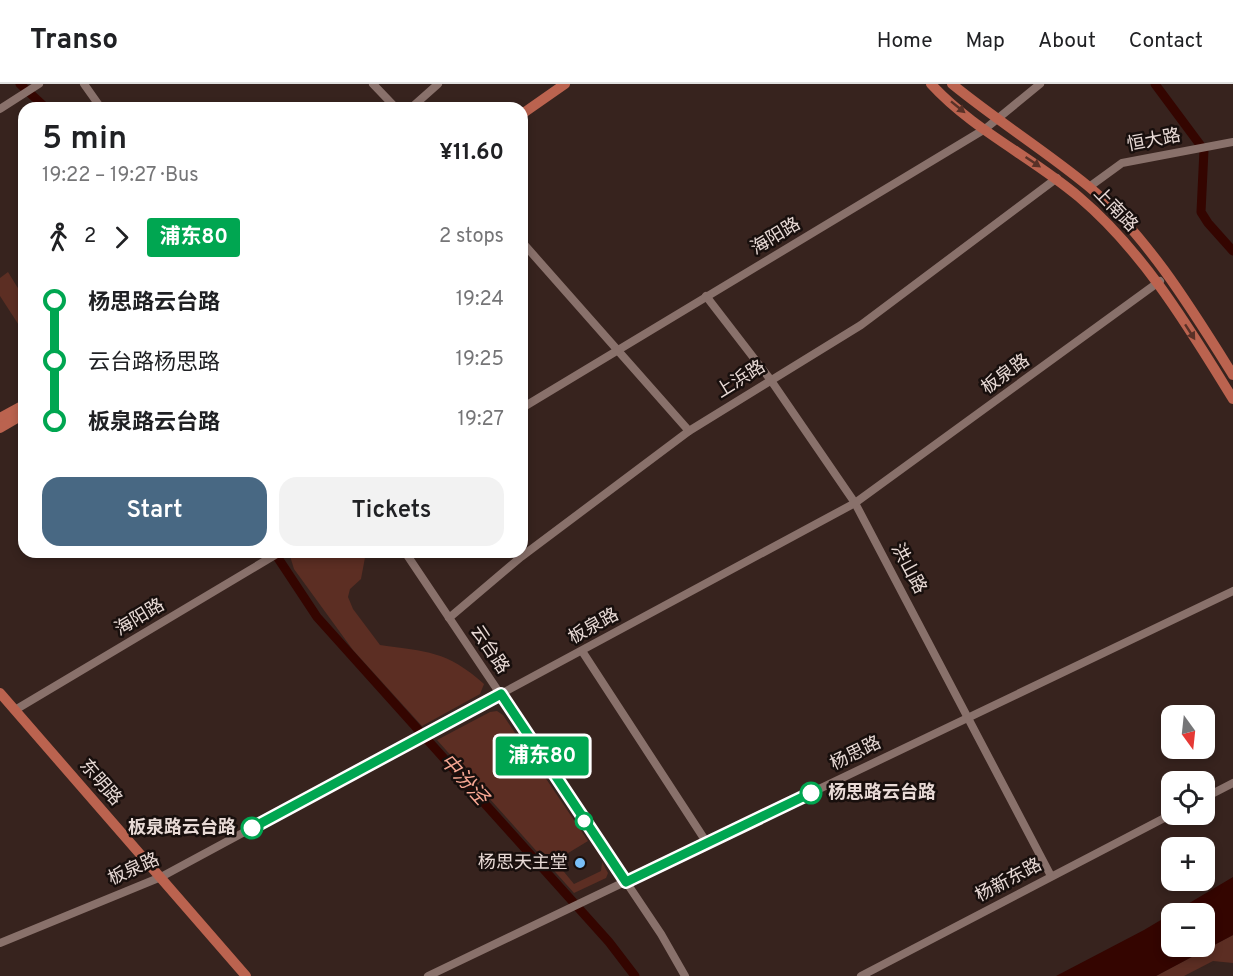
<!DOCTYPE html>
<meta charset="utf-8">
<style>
:root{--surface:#fff;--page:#f2f2f2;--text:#202124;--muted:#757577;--line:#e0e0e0;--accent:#486883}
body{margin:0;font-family:Overpass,"Noto Sans SC",sans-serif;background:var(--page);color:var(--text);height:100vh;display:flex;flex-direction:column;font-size:22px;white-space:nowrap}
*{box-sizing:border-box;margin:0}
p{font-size:20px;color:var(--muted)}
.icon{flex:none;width:33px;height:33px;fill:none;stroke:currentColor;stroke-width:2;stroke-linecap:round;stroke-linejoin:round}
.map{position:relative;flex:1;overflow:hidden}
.drawer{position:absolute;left:18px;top:18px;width:510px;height:456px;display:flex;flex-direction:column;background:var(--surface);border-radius:18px;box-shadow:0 3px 9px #0003}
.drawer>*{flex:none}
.badge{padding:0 12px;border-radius:4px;font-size:21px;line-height:39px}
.needle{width:39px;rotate:165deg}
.controls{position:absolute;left:1161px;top:621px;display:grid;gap:12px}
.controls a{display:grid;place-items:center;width:54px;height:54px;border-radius:12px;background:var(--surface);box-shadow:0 3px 9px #0003;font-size:30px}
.map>.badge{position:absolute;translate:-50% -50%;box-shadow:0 0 0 3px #fff}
.legs{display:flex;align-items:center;gap:9px;height:66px;padding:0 24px;font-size:20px}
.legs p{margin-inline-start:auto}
.overview{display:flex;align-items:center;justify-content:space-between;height:102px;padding:0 24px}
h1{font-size:33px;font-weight:600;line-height:45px}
.button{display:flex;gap:12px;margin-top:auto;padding:12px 24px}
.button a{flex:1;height:69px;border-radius:18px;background:var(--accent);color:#fff;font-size:24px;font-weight:600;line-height:69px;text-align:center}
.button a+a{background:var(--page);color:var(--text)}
ul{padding:0 24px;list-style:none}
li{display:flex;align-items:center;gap:21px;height:60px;font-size:22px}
li i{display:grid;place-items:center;width:9px;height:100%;margin:0 8px;background:currentColor}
li i::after{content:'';width:15px;height:15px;margin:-8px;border:4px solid;border-radius:50%;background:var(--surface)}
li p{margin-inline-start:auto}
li:first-child i{background:linear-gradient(#0000 50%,currentColor 0)}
li:last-child i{background:linear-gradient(currentColor 50%,#0000 0)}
header{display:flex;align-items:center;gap:36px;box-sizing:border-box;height:84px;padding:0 30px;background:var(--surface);border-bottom:2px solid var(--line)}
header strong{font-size:28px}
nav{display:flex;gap:33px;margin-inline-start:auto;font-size:21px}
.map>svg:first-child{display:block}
.green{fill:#5c2e23}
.water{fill:#340500;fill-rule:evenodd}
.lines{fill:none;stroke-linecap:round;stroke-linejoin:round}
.river{stroke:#340500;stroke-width:9}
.minor{stroke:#89716b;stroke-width:8}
.major{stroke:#bb634f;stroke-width:10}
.oneway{fill:#593127}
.line-1-casing{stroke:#fff;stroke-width:14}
.line-1{stroke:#00a651;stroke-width:9}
.stop-1-dot{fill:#fff;stroke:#00a651;stroke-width:3}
.poi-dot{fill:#79bff8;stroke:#180f0d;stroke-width:2}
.labels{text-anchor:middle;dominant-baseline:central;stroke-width:5;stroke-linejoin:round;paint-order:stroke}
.street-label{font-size:18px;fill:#e8dad6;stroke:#180f0d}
.stop-label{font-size:18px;font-weight:bold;fill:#e8dad6;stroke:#180f0d;text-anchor:start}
.poi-label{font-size:18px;fill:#e8dad6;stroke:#180f0d;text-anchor:end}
.water-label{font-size:20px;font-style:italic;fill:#f8a894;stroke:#180f0d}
</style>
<header>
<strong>Transo</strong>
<nav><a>Home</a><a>Map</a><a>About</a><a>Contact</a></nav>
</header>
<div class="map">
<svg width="1233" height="892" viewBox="0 0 1233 892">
<rect width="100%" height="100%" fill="#37231e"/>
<g class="green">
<polygon points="8,188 24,214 24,249 0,212 0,194"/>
<path d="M297,468H366L361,495L350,505L348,513L353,525L380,561C427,568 446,566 484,600L480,610L422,642L353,566L294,485L290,472Z"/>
<polygon points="497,627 503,631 588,757 555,777 574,800 601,787 602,778 608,789 606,794 574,809 437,656 490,628"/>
<polygon points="1233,851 1233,879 1213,877 1184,892 1156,892"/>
</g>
<path class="water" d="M1233,793V851L1156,892H1056L1144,846ZM1172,830H1204V862H1172Z"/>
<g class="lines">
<g class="river">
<polyline points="20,0 46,24"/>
<polyline points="1155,0 1204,66 1201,128 1208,139 1233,167"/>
<polyline points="274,468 317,533 609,858 635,892"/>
</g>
<g class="minor">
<polyline points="84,0 101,24"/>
<polyline points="373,0 396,24"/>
<polyline points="411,24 438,0"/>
<polyline points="0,25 39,0"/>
<polyline points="1089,103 1122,79 1233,58"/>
<polyline points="522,158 689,347"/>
<polyline points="706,212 770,295 855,419 1051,792"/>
<polyline points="522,324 985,45 1040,0"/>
<polyline points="405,468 661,850 685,892"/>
<polyline points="449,534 521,473 689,347 861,241 1057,94"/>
<polyline points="582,567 707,759"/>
<polyline points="15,626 280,468"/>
<polyline points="1204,714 1233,699"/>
<polyline points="0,859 161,793 855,419 1160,197"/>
<polyline points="428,892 1233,507"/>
<polyline points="861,892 1172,730"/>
</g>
<g class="major">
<path d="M931,0C973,46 1032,73 1079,113C1144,168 1189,244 1233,315"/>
<path d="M952,0C996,36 1044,66 1088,102C1146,150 1193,227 1233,291"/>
<polyline points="522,30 565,0"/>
<polyline points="0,334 24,321"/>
<polyline points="0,344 24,330"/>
<polyline points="0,609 246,892"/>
</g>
</g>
<defs><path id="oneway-solid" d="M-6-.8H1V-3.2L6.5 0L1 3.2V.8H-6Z" transform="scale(1.5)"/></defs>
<g class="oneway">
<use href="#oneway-solid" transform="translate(958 23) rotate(39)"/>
<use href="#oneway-solid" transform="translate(1033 78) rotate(34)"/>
<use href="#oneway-solid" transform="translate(1190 248) rotate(57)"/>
</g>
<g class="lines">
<g class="line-1-casing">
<polyline id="line-1" points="252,744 501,610 626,798 811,709"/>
</g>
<use href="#line-1" class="line-1"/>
</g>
<g class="stop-1-dot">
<circle cx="811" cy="709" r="10"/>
<circle cx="584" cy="737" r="8"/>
<circle cx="252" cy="744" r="10"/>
</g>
<circle class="poi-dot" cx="580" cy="779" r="6"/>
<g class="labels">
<g class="street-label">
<text transform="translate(1154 57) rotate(-11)">恒大路</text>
<text transform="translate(1115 126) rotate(46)">上南路</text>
<text transform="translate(776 153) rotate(-31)">海阳路</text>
<text transform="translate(1006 291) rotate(-36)">板泉路</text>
<text transform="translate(741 296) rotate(-32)">上浜路</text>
<text transform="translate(908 485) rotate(62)">洪山路</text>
<text transform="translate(140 534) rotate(-31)">海阳路</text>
<text transform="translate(594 543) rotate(-29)">板泉路</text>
<text transform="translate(489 566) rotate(56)">云台路</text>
<text transform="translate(856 670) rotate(-26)">杨思路</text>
<text transform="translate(100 699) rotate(49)">东明路</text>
<text transform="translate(134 786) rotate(-24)">板泉路</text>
<text transform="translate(1009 797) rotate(-28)">杨新东路</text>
</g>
<g class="stop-label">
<text x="828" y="709">杨思路云台路</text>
<text x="236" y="744" text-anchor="end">板泉路云台路</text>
</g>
<g class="poi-label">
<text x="568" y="779">杨思天主堂</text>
</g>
<g class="water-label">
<text transform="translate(463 696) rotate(48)">中汾泾</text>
</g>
</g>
</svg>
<div class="controls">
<a><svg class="needle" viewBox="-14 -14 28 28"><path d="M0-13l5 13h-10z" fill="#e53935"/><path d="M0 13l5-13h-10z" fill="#757577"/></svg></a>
<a><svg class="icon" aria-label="locate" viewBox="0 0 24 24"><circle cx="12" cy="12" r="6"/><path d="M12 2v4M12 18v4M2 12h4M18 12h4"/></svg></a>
<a>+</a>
<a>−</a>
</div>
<b class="badge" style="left:542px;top:672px;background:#00a651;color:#fff">浦东80</b>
<section class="drawer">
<div class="overview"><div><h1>5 min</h1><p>19:22 – 19:27 · Bus</p></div><b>¥11.60</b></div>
<div class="legs"><svg class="icon" aria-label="walk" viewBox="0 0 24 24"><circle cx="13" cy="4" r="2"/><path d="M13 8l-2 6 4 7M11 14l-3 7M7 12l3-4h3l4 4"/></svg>2<svg class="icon" aria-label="forward" viewBox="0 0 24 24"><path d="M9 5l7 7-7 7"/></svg><b class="badge" style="background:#00a651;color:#fff">浦东80</b><p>2 stops</p></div>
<ul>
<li><i style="color:#00a651"></i><b>杨思路云台路</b><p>19:24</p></li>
<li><i style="color:#00a651"></i><span>云台路杨思路</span><p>19:25</p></li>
<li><i style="color:#00a651"></i><b>板泉路云台路</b><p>19:27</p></li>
</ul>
<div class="button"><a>Start</a><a>Tickets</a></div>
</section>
</div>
